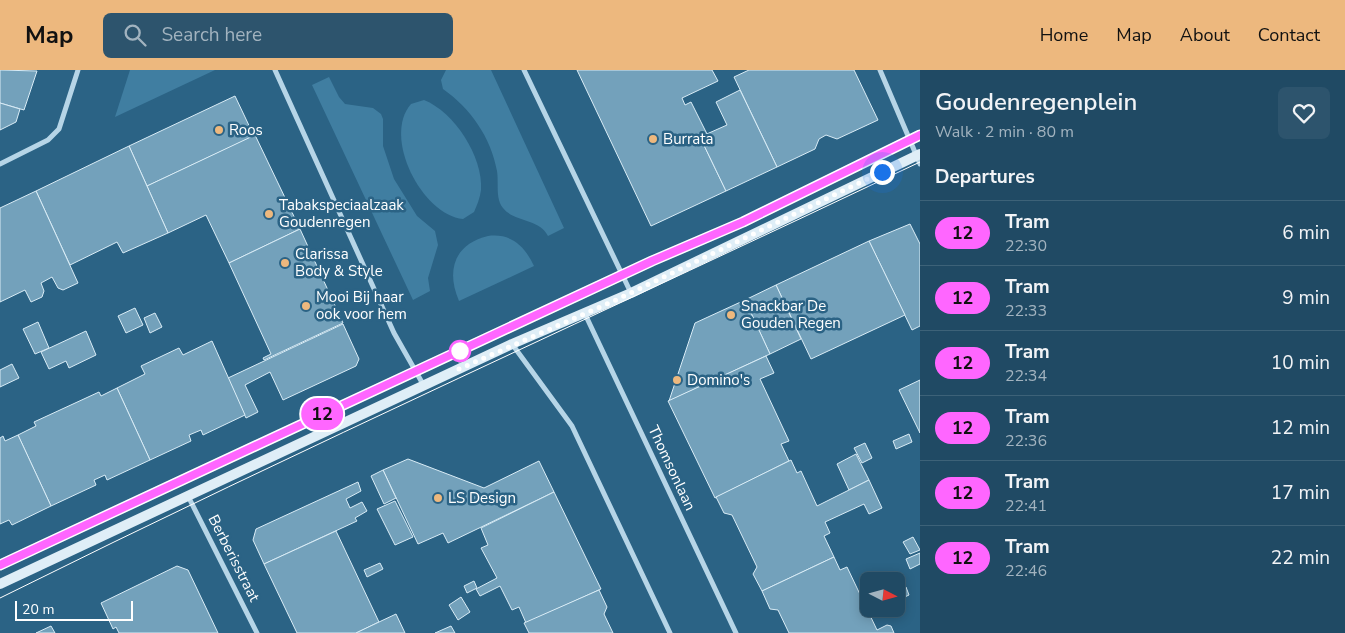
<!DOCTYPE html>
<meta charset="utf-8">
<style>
:root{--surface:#204a64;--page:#2d546d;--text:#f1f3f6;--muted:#a2b3bf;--line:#3d6278;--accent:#edb87e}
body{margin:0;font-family:"Nunito Sans",sans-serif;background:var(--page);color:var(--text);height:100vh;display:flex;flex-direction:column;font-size:19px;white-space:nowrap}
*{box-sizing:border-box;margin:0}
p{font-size:16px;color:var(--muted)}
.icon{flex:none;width:28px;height:28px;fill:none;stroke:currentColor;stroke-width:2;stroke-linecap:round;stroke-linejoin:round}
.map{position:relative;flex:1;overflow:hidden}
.panel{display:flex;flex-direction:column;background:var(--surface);width:425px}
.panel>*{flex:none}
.badge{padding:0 10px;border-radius:16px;font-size:18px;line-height:32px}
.needle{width:32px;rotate:96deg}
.tools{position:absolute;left:860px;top:502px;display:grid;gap:10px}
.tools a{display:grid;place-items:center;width:45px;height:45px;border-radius:8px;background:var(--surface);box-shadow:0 2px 12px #0003,0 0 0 1px var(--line);font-size:25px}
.scale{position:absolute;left:15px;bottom:12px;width:118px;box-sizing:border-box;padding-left:5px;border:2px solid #fff;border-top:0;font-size:14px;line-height:18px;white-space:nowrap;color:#fff;-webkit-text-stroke:4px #2b6385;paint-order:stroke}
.you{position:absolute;width:25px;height:25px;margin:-12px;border:4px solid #fff;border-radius:50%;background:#1a73e8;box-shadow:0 0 0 8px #1a73e833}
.map>.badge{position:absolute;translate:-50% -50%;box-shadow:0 0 0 2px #fff}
h2{padding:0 15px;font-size:19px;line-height:45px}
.round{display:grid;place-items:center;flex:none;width:52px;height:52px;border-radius:8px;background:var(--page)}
.head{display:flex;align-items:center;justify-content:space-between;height:85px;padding:0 15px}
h1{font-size:24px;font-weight:600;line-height:38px}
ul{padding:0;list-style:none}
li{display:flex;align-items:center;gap:15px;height:65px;padding:0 15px;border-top:1px solid var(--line)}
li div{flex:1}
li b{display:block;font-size:19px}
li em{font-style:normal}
li .badge{min-width:55px;font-weight:700;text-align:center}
header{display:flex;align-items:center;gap:30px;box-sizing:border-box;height:70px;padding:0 25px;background:var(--accent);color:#111}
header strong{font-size:24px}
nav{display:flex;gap:28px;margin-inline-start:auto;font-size:18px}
.search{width:350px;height:45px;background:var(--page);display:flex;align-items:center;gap:12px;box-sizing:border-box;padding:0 18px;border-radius:8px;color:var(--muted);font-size:19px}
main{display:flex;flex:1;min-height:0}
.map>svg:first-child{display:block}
.green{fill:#407ea1}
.building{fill:#73a1bb;stroke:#d9ecf6}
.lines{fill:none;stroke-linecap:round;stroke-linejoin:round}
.street{stroke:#b6d5e7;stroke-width:5}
.secondary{stroke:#dfeef7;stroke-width:10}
.tram{stroke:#fff;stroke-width:1}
.line-casing{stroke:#fff;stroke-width:11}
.line{stroke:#f6f;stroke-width:8}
.walk{stroke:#fff;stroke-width:5;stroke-dasharray:0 9}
.poi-dot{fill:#edb87e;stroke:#2b6385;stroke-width:2}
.stop-dot{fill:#fff;stroke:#f6f;stroke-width:2.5}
.labels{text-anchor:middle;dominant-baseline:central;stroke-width:5;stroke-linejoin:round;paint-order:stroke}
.poi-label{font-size:15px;fill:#fff;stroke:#2b6385;text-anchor:start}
.street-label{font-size:15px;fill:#fff;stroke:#2b6385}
</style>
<header>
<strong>Map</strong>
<div class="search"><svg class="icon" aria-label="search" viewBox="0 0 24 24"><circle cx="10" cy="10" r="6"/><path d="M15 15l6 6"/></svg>Search here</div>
<nav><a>Home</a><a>Map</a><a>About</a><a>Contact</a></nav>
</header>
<main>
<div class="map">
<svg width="920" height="563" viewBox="0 0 920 563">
<rect width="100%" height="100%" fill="#2b6385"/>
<g class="green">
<polygon points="130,0 215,0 115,47"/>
<path d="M446,0H491L564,158L548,166C539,148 515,153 503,138C495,128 499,113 497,101C491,67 470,38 443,19L441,10Z"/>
<polygon points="329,7 339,27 345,34 373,38 381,44 383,49 383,76 394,109 417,146 435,161 438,175 428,208 430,221 413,230 312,15"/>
<path d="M424,30C454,42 483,86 481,120C480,128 477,135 474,142L463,149C422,145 382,67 411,34Z"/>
<path d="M488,166C512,163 525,177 534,196L459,231C446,201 454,174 488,166Z"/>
</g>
<g class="building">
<polygon points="0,0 37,1 24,40 0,33"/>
<polygon points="577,0 712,0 718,11 682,28 685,35 691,32 707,64 700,67 726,121 651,156"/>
<polygon points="749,0 854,0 878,50 837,69 826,65 819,69 815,79 777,97 734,7"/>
<polygon points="740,20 777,97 726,121 700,67 727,55 716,32"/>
<polygon points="235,26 254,66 147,116 129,76"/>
<polygon points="0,33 20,39 16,52 0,60"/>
<polygon points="255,65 300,159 229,193 206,145 168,163 147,116"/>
<polygon points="129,76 168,163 123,183 117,172 70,195 36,121"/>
<polygon points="36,121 78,213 63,220 58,218 52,207 41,213 44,221 42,227 31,232 25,220 0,232 0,138"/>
<polygon points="910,154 920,174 920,256 912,260 869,171"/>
<polygon points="300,159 343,253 264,290 263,288 271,284 229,193"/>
<polygon points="869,171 905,245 811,289 776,215"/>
<polygon points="776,215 801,269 770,284 745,230"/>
<polygon points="745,230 770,284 669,331 695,253"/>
<polygon points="135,238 143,255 126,263 118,246"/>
<polygon points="155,243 162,257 150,263 144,248"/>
<polygon points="38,252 49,278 35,284 23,259"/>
<polygon points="343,254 359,289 356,296 283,330 270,302 245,315 258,342 246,348 228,308"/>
<polygon points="86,261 96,285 69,298 66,291 49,299 41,282"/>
<polygon points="212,271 245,345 203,365 201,360 189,365 191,371 150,390 117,318 145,304 141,296 179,278 183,285"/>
<polygon points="766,286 774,303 760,309 789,371 781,374 789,391 715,428 668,331"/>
<polygon points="12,294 19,308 0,317 0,300"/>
<polygon points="920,310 920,363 899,320"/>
<polygon points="117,318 150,390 107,410 105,405 94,410 96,415 51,436 18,365 36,356 34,352 99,322 101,326"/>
<polygon points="909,364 912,372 896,379 893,371"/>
<polygon points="18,365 51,436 12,455 9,450 0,454 0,368 3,366 5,371"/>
<polygon points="865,373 872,388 862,393 854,378"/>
<polygon points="856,384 869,410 849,420 837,394"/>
<polygon points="408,389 484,418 539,391 554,422 448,473 443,463 418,474 383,400"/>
<polygon points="791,390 797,403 801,401 817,436 869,410 882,438 869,444 864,434 825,452 830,463 824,466 834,487 762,521 753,504 757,497 732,445 724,443 716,427"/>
<polygon points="383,400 396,428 384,434 371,406"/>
<polygon points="358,412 361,421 346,429 350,438 362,432 367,441 355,448 357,451 264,494 253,470 256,459"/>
<polygon points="554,422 601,519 526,553 519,537 512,540 500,516 480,526 476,519 497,508 481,478 488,475 481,458"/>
<polygon points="395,431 413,467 395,475 377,439"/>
<polygon points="336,461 379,552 356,563 297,563 264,494"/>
<polygon points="913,467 920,480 910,484 903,472"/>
<polygon points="920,483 920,494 910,499 906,489"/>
<polygon points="834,487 840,500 847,497 877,560 887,555 891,556 894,563 789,563 778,540 770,539 762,521"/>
<polygon points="380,493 383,499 367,507 364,500"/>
<polygon points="177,496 188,500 218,563 119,563 116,557 113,559 101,533"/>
<polygon points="474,511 477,518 467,523 464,516"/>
<polygon points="899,514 906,517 909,525 896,531 896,516"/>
<polygon points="599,520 607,537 604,544 613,563 529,563 524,553"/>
<polygon points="461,527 470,542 458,550 449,535"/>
<polygon points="396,544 405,563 356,563 379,552"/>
<polygon points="51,556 55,563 36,563"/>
<polygon points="451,556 455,563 435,563"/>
</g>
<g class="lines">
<g class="street">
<polyline points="275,0 394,263 424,316"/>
<polyline points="524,0 631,223"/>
<polyline points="880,0 920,94"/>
<polyline points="0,94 48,70 59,59 78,0"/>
<polyline points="585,244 736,563"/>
<polyline points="512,274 572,356 670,563"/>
<polyline points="188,426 257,563"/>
</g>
<polyline class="secondary" points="0,514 512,274 631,223 920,84"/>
<g class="tram">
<polyline points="0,495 667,184 743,152 920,65"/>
<path d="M0,528C304,377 613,238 920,92"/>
</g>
</g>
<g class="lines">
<g class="line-casing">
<polyline id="line" points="0,495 652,191 743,152 920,65"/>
</g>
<use href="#line" class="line"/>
<polyline class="walk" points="460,281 459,299 616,230 882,102"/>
</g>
<g class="poi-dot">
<circle cx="219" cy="60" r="5"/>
<circle cx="653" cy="69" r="5"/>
<circle cx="269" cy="144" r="5"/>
<circle cx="285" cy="193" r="5"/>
<circle cx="306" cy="236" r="5"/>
<circle cx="731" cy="245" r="5"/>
<circle cx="677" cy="310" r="5"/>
<circle cx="438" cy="428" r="5"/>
</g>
<circle class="stop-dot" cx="460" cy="281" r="10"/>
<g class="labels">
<g class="poi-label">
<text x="229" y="60">Roos</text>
<text x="663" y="69">Burrata</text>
<text x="279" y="135">Tabakspeciaalzaak<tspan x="279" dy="17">Goudenregen</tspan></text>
<text x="295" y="184">Clarissa<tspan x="295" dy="17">Body &amp; Style</tspan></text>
<text x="316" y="227">Mooi Bij haar<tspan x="316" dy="17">ook voor hem</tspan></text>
<text x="741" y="236">Snackbar De<tspan x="741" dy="17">Gouden Regen</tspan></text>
<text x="687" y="310">Domino's</text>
<text x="448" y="428">LS Design</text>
</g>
<g class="street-label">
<text transform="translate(672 398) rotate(65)">Thomsonlaan</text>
<text transform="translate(234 488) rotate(63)">Berberisstraat</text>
</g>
</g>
</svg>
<div class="tools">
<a><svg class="needle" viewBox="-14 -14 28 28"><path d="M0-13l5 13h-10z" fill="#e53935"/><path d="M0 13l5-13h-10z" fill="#a2b3bf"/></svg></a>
</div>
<div class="scale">20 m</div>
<div class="you" style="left:882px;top:102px"></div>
<b class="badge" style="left:322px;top:344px;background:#f6f;color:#111">12</b>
</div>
<section class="panel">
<div class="head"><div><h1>Goudenregenplein</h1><p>Walk · 2 min · 80 m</p></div><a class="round"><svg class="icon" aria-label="heart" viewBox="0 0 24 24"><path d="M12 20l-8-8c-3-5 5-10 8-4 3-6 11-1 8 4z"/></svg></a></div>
<h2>Departures</h2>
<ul>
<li><span class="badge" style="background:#f6f;color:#111">12</span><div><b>Tram</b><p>22:30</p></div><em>6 min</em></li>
<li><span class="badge" style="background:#f6f;color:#111">12</span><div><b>Tram</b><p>22:33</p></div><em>9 min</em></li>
<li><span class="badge" style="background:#f6f;color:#111">12</span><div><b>Tram</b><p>22:34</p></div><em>10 min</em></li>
<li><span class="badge" style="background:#f6f;color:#111">12</span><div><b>Tram</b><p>22:36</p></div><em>12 min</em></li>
<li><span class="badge" style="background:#f6f;color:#111">12</span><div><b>Tram</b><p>22:41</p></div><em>17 min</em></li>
<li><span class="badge" style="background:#f6f;color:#111">12</span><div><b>Tram</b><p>22:46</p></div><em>22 min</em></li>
</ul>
</section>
</main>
